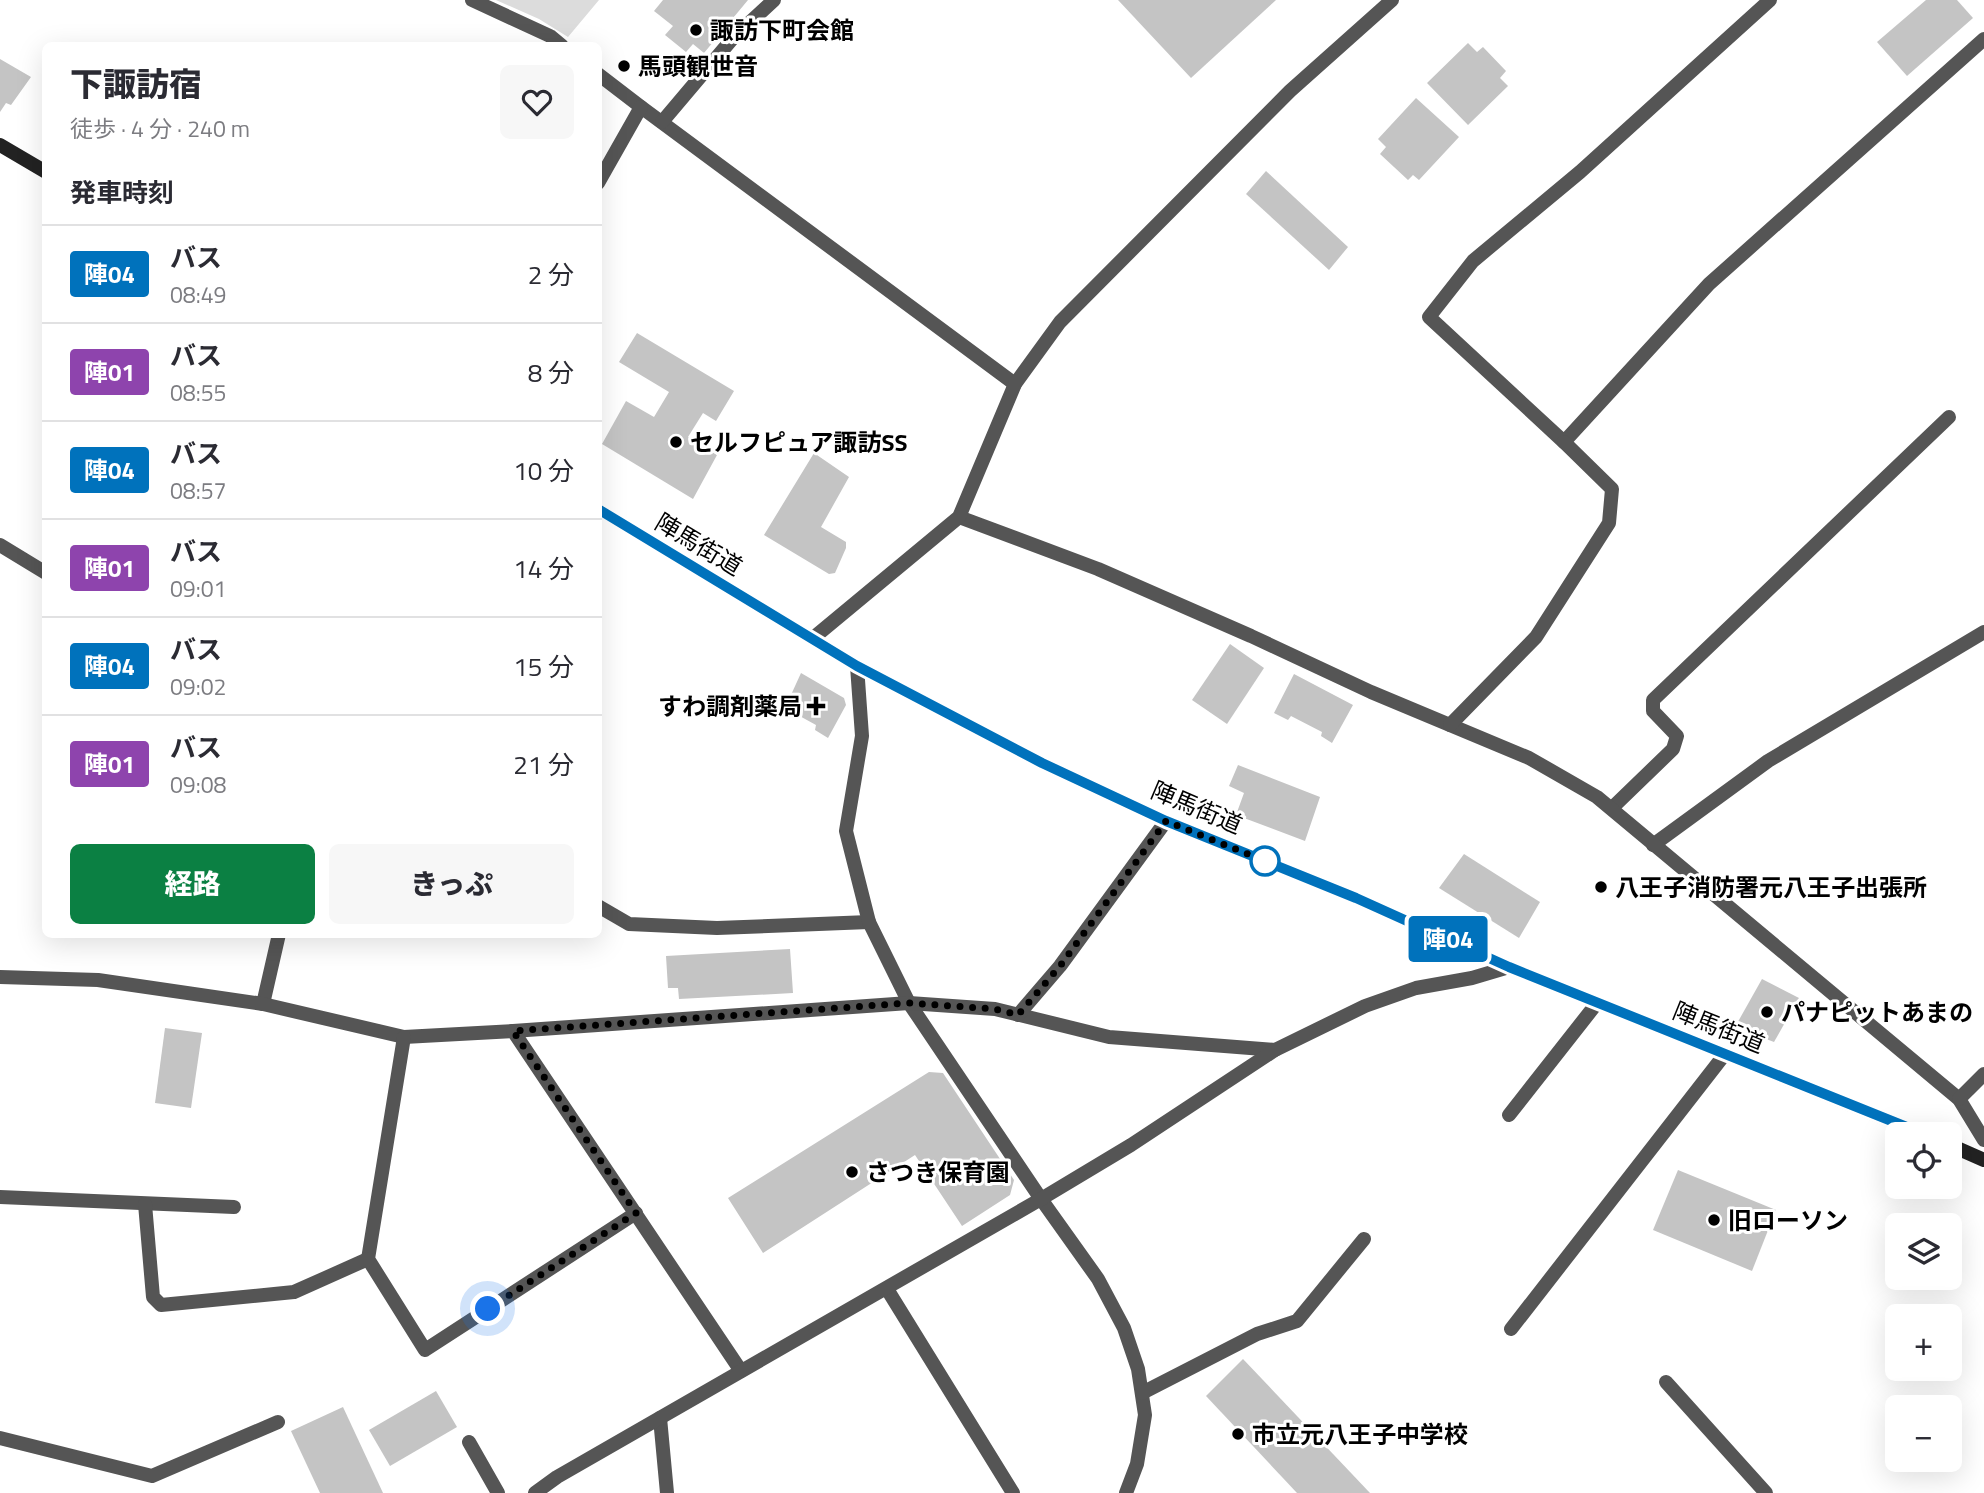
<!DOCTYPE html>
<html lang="ja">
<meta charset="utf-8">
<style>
:root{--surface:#fff;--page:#f7f7f7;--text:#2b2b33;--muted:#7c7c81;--line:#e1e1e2;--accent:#0b8043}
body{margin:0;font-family:"Titillium Web","Noto Sans JP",sans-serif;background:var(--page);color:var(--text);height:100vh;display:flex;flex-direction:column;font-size:26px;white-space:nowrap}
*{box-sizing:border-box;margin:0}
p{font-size:23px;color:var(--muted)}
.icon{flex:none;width:38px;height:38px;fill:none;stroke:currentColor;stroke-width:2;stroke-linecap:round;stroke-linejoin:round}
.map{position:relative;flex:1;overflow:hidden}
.drawer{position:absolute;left:42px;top:42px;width:560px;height:896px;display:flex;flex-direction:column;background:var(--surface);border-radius:10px;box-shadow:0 7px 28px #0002}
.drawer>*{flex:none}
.badge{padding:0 14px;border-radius:5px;font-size:24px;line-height:46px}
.buttons{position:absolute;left:1885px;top:1122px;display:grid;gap:14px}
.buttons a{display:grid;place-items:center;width:77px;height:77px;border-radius:10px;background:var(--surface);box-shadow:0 7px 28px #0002;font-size:35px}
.you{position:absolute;width:35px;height:35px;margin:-18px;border:5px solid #fff;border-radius:50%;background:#1a73e8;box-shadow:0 0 0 10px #1a73e833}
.map>.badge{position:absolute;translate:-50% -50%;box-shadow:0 0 0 4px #fff}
h2{padding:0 28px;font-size:26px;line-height:63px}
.round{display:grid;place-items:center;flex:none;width:74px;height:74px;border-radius:10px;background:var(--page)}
.head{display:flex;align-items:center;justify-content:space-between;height:119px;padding:0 28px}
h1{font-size:33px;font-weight:800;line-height:52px}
.cta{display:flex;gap:14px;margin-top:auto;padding:14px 28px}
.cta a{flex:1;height:80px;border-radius:10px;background:var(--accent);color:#fff;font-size:28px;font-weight:800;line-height:80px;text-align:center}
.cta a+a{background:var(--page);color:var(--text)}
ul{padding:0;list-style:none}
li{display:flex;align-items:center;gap:21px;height:98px;padding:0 28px;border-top:2px solid var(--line)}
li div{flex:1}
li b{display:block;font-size:26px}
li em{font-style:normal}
li .badge{min-width:77px;font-weight:700;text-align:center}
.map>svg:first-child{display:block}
.green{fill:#dcdcdc}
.building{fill:#c4c4c4}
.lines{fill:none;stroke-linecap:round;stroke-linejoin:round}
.service{stroke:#555;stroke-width:14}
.minor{stroke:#555;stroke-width:14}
.secondary{stroke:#222;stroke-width:14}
.line-casing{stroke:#fff;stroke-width:16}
.line{stroke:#0072bc;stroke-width:10}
.walk{stroke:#000;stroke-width:7;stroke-dasharray:0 12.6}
.poi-dot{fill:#000;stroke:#fff;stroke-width:2.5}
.stop-dot{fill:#fff;stroke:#0072bc;stroke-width:3.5}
.labels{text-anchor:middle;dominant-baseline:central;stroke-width:6;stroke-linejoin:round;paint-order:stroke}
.poi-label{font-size:24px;font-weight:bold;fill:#000;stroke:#fff;text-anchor:start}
.street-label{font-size:24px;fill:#000;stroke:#fff}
</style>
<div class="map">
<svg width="1984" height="1493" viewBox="0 0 1984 1493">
<rect width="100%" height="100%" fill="#fff"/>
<polygon class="green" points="496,0 599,0 568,37 539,19"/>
<g class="building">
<polygon points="663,0 748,0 704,53 693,44 686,52 665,35 673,26 654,11"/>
<polygon points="1118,0 1276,0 1191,78"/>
<polygon points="1926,0 1957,0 1973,18 1907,76 1877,42"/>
<polygon points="1468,43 1477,52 1483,47 1506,71 1500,78 1508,86 1468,125 1427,83"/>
<polygon points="0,59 31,77 11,105 6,103 0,112"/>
<polygon points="1416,98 1459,137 1419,180 1413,175 1408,180 1380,154 1386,147 1378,139"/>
<polygon points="1266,171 1348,247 1329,270 1246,194"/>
<polygon points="637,333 734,391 716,421 703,413 688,437 717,455 693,499 602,444 626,401 654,417 669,392 619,362"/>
<polygon points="814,453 849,477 821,527 846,542 846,548 835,573 829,574 764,535"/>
<polygon points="1230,644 1264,668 1227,724 1192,700"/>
<polygon points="801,673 844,698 846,705 828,738 815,730 816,725 785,708"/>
<polygon points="1294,674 1353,705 1332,743 1321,736 1322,732 1291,716 1288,720 1274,713"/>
<polygon points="1238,765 1320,797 1305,841 1236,815 1244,793 1229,786"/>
<polygon points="1464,854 1540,902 1519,938 1439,888"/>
<polygon points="790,949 793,993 679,999 678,988 668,988 666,956"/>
<polygon points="1762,979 1799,998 1774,1042 1735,1027"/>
<polygon points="165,1028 202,1033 191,1108 155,1103"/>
<polygon points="929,1072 943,1073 1014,1180 1010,1195 962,1226 915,1155 763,1253 728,1198"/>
<polygon points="1678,1170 1776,1210 1752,1271 1653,1230"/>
<polygon points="1243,1359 1370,1493 1297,1493 1206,1396"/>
<polygon points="436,1391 457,1427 390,1466 369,1430"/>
<polygon points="343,1407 383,1493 320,1493 291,1431"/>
</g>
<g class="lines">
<g class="service">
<polyline points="0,545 46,573"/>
<polyline points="1612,808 1673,749 1677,736 1653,711 1653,700 1949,417"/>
<polyline points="1653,845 1768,761 1984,632"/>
<polyline points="598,906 629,924 717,928 869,922"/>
<polyline points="263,1004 279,934"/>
<polyline points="660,1418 667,1493"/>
<polyline points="0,1438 152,1476 278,1422"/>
<polyline points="469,1442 498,1493"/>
</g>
<g class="minor">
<polyline points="472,0 550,36 562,46"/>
<polyline points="1770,0 1580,172 1473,261 1429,317 1564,442 1709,284 1984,39"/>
<polyline points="598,74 641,107 1015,384"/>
<polyline points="662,122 733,38 774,0"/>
<polyline points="598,183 641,107"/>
<polyline points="959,517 1098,569 1251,636 1371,692 1529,758 1597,797 1959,1099 1984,1140"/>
<polyline points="812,639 959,517 1015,384 1060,322 1290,91 1392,0"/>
<polyline points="857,666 862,736 846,831 869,922 909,1003 1041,1199 1098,1279 1124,1328 1138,1369 1145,1415 1137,1464 1126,1493"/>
<polyline points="1450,725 1536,637 1609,523 1612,489 1564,442"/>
<polyline points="0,977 98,980 263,1004 404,1037 513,1031 909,1003 995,1009 1109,1037 1275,1050"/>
<polyline points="1018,1015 1060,966 1166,821"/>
<polyline points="513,1031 741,1371"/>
<polyline points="404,1037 368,1259 425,1350 636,1213"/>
<polyline points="1959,1099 1984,1074"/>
<polyline points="1509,1115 1597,1003"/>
<polyline points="0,1197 234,1207"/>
<polyline points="145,1204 153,1297 161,1305 294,1292 368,1259"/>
<polyline points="887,1289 1013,1493"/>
<polyline points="1511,1329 1725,1054"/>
<polyline points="1666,1382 1766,1493"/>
<polyline points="1142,1393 1257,1334 1297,1321 1364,1239"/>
<polyline points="535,1493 557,1477 1041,1199 1131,1145 1275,1050 1365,1006 1416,988 1472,978 1509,967"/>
</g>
<g class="secondary">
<polyline points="0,145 46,172"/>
<polyline points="598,509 857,666 1042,763 1166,821 1356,898 1509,967 1923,1134"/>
<polyline points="1950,1145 1984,1160"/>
</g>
</g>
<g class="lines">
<g class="line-casing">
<polyline id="line" points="598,509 857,666 1042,763 1166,821 1356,898 1509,967 1924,1134"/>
</g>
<use href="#line" class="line"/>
<polyline class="walk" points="488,1309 636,1213 513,1031 909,1003 995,1009 1018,1015 1060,966 1166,821 1265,861"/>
</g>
<g class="poi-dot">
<circle cx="696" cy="30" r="7"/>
<circle cx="624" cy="66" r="7"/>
<circle cx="676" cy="442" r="7"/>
<path d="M812.5 695.5h7v7h7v7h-7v7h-7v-7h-7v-7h7z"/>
<circle cx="1601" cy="887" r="7"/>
<circle cx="1767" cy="1012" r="7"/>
<circle cx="852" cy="1172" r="7"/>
<circle cx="1714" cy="1220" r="7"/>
<circle cx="1238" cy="1434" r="7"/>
</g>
<circle class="stop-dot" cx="1265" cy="861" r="14"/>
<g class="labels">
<g class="poi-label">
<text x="710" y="30">諏訪下町会館</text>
<text x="638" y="66">馬頭観世音</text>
<text x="690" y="442">セルフピュア諏訪SS</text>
<text x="802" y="706" text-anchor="end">すわ調剤薬局</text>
<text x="1615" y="887">八王子消防署元八王子出張所</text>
<text x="1781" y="1012">パナピットあまの</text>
<text x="866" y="1172">さつき保育園</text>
<text x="1728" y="1220">旧ローソン</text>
<text x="1252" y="1434">市立元八王子中学校</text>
</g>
<g class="street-label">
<text transform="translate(699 544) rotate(31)">陣馬街道</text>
<text transform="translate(1197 807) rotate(23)">陣馬街道</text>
<text transform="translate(1719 1027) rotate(22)">陣馬街道</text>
</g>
</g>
</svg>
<div class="buttons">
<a><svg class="icon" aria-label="locate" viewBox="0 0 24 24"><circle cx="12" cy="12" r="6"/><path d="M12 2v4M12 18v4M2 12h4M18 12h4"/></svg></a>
<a><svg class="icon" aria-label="layers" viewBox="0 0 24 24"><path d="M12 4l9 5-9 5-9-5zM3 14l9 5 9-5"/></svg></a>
<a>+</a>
<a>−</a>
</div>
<div class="you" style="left:488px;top:1309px"></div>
<b class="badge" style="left:1448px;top:939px;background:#0072bc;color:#fff">陣04</b>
<section class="drawer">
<div class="head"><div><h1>下諏訪宿</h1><p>徒歩 · 4 分 · 240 m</p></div><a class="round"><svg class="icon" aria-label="heart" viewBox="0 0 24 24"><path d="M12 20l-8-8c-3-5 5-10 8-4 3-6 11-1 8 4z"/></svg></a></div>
<h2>発車時刻</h2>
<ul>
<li><span class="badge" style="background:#0072bc;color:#fff">陣04</span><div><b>バス</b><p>08:49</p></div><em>2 分</em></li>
<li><span class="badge" style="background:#8e44ad;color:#fff">陣01</span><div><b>バス</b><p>08:55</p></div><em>8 分</em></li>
<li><span class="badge" style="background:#0072bc;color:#fff">陣04</span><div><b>バス</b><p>08:57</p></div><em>10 分</em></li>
<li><span class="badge" style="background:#8e44ad;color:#fff">陣01</span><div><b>バス</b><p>09:01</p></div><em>14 分</em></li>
<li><span class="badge" style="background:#0072bc;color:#fff">陣04</span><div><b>バス</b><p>09:02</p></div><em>15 分</em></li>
<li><span class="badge" style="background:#8e44ad;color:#fff">陣01</span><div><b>バス</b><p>09:08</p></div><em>21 分</em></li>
</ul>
<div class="cta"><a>経路</a><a>きっぷ</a></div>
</section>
</div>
